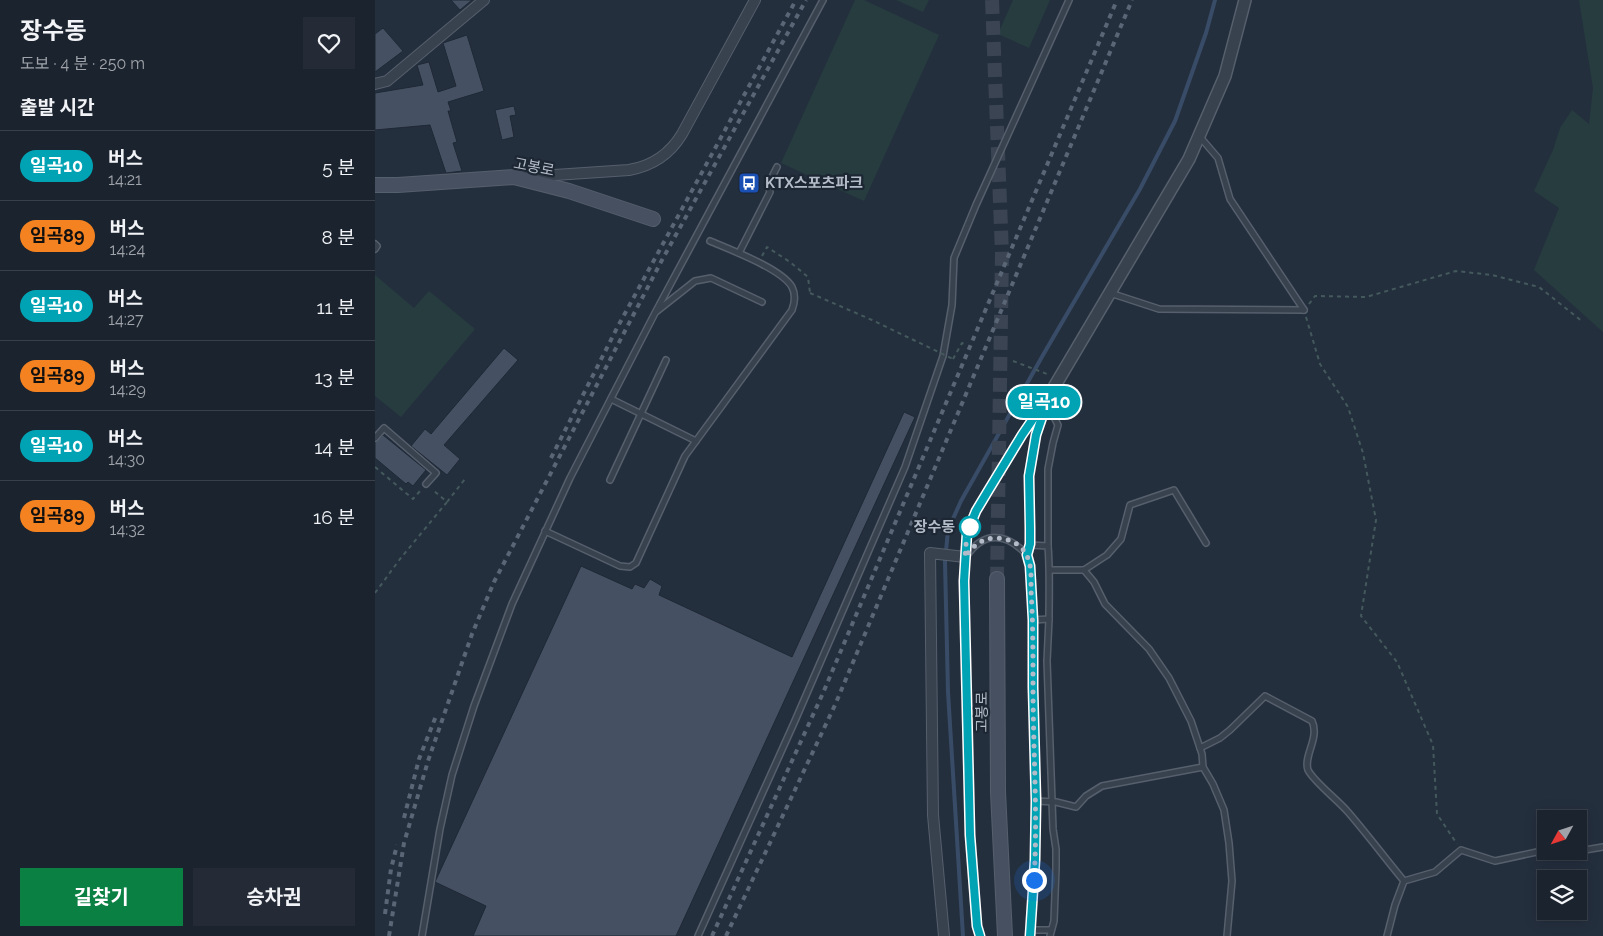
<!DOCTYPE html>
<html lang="ko">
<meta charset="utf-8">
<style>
:root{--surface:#1b232e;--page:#242b36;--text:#f1f3f6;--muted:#a0a4aa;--line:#39404a;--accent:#0b8043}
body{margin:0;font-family:Raleway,"Noto Sans KR",sans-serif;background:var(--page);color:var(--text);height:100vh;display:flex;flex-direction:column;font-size:19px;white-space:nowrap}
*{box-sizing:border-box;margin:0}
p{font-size:16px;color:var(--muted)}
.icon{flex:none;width:28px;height:28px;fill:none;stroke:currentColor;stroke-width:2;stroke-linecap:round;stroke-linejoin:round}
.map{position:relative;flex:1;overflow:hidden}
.panel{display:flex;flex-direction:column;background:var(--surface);width:375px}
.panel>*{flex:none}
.badge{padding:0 10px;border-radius:16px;font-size:18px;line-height:32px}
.needle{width:32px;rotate:230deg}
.tools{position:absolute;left:1162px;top:810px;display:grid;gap:10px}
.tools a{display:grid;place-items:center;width:50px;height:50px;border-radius:0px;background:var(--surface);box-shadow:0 2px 12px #0003,0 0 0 1px var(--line);font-size:25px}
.you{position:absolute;width:25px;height:25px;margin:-12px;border:4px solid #fff;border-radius:50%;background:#1a73e8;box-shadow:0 0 0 8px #1a73e833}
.map>.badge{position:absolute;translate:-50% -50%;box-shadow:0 0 0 2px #fff}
h2{padding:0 20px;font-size:19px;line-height:45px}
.round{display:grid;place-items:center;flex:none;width:52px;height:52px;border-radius:0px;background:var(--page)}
.summary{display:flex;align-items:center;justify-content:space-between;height:85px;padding:0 20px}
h1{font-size:24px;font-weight:700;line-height:38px}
.cta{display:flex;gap:10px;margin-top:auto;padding:10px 20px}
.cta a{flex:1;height:58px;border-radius:0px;background:var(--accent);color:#fff;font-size:20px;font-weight:700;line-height:58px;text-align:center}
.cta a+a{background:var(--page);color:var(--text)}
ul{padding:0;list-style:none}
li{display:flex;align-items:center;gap:15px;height:70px;padding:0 20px;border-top:1px solid var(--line)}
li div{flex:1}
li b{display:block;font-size:19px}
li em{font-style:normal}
li .badge{min-width:55px;font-weight:700;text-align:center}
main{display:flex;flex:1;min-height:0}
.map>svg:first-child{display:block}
.green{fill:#263c3f}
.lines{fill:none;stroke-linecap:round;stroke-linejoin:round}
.stream{stroke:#394c67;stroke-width:4}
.building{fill:#455162;stroke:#1f2835}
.secondary-tunnel{stroke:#3a4453;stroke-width:14;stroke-dasharray:14 7;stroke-linecap:butt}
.service-casing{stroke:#565f6c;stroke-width:8}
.minor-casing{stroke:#565f6c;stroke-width:12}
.tertiary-casing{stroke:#565f6c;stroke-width:14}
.secondary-casing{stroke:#565f6c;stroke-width:16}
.path{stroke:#44595c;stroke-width:2;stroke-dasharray:4 4;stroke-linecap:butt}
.service{stroke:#38414e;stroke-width:5}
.minor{stroke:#38414e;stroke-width:10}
.tertiary{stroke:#38414e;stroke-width:11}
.secondary{stroke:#465061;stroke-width:14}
.rail{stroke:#5a6575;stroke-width:4;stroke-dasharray:5 5;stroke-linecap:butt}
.path-bridge{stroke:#44595c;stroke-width:2;stroke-dasharray:4 4;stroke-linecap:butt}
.line-casing{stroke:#fff;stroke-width:11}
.line{stroke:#00a3b4;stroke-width:8}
.walk{stroke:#b4bcc9;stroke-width:5;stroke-dasharray:0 9}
.stop-dot{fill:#fff;stroke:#00a3b4;stroke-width:2.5}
.labels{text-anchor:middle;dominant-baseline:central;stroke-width:4.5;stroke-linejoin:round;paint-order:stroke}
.street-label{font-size:15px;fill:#b4bcc9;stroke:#1d2633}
.poi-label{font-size:15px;font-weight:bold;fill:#b4bcc9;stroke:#1d2633;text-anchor:start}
.stop-label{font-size:15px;font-weight:bold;fill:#b4bcc9;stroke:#1d2633;text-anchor:end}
</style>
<main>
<section class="panel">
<div class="summary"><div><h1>장수동</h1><p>도보 · 4 분 · 250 m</p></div><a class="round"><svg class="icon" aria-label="heart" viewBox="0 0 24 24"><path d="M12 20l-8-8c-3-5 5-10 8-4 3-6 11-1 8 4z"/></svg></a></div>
<h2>출발 시간</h2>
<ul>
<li><span class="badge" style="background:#00a3b4;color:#fff">일곡10</span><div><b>버스</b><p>14:21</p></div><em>5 분</em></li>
<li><span class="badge" style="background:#f58220;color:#111">임곡89</span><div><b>버스</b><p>14:24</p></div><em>8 분</em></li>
<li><span class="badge" style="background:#00a3b4;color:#fff">일곡10</span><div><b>버스</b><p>14:27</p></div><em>11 분</em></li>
<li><span class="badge" style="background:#f58220;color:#111">임곡89</span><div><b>버스</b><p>14:29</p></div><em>13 분</em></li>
<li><span class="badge" style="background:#00a3b4;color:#fff">일곡10</span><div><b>버스</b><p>14:30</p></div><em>14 분</em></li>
<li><span class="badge" style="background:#f58220;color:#111">임곡89</span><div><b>버스</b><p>14:32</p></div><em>16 분</em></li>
</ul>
<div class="cta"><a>길찾기</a><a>승차권</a></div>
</section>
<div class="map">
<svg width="1228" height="936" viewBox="0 0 1228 936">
<rect width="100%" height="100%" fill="#242f3e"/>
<g class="green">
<polygon points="480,0 489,0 564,35 489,201 406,163"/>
<polygon points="521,0 554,0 548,12"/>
<polygon points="638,0 675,0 654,48 623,34"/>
<polygon points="1204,0 1228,0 1228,332 1159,270 1184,208 1159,191 1178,150 1185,128 1197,110 1214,124 1218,88"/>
<polygon points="0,275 39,308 54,291 100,329 26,417 0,396"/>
</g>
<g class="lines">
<polyline class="stream" points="588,936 573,692 570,562 573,530 586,501 668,355 765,189 800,121 831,33 840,0"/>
</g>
<g class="building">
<polygon points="76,0 97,0 85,10"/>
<polygon points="8,28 28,51 0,72 0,34"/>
<polygon points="92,35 109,91 73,102 76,111 73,111 82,142 78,143 87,171 71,173 55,125 0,130 0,93 48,85 42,65 54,62 63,92 81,86 68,43"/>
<polygon points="139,106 141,115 135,116 139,137 127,140 120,110"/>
<polygon points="129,348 143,360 69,445 85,459 72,475 36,446 50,429 56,434"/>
<polygon points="529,412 540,417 301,936 98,936 111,906 60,882 206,566 257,589 260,584 269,588 275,579 287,586 284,595 417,657"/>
<polygon points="8,435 51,470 38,486 33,482 31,484 0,458 0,442"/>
</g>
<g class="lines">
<polyline class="secondary-tunnel" points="617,0 627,253 622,579"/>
<g class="service-casing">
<g id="service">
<polyline points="825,137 843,158 855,199 929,310"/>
<polyline points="0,244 2,246 0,249"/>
<polyline points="364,253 395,192 393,185 402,167"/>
<polyline points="735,293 784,309 929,310"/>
<polyline points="282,311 320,281 336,278 387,302"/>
<polyline points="236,399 321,441"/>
<polyline points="0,438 9,428 61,473 51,484"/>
<polyline points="235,480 291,360"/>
<path d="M170,531L245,566L255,567L261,563L310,456L417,310C420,302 421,295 417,287C407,269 356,250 335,241"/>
<path d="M655,545L673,546C675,570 674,594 674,619L658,620"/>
<polyline points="673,546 673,469 678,443 683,425 676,411 675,397"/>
<path d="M591,557C609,530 632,533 652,555"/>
<polyline points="675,570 709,570 732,555 746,539 755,505 799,490 831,543"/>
<polyline points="709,570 719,582 730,604 774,649 794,678 816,721 827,754 828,767 838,784 849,810 854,843 857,881 852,936"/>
<polyline points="674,619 672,661 678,829 681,849 681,868 679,921 675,936"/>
<path d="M825,748L845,738L855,730L890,696L937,721C945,738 928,756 933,770C939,782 963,800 973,812C992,834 1010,858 1029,881L1020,905L1012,936"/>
<polyline points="661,801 681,802 701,807 711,796 727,786 828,767"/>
<polyline points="1204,851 1228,847"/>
<polyline points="1029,881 1060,872 1086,850 1120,861 1171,850"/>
<polyline points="656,930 676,930"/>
<polyline points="47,936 65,829 77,775 99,706 137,604 195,478 280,313 448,0"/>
<polyline points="323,936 419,723 530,467 568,356 577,305 579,258 601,205 694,0"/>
<polyline points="605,936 602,926 595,835 589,581 592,533 601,511 613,491 647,435 675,394"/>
<polyline points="655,936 660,860 661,801 658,687 658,620 655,566 652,555 655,545 655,528 654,476 661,435 673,399"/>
</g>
</g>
<g class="minor-casing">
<g id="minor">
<polyline points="0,84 12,81 109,0"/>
<path d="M150,177L254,170C277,166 295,154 307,134L380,0"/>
<polyline points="569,936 558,815 555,553 590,557"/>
</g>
</g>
<g class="tertiary-casing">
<polyline id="tertiary" points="675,394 814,159 850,76 870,0"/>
</g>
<g class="secondary-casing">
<g id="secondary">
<polyline points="0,185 23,185 139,177 194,191 278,219"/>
<polyline points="622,579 623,792 630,936"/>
</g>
</g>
<g class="path">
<polyline points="387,256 392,247 415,262 433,277 435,293"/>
<polyline points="934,304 940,296 991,297 1081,271 1117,275 1164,287 1208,322"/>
<polyline points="931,317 945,364 973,407 988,453 1001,520 986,616 1022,662 1058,745 1062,814 1082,844"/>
<polyline points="578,359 587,343 592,345"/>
<polyline points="638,361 672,374"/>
<polyline points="0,467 38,499 45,491"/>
<polyline points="72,502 90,479"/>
<polyline points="0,593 25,559 72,502 58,490"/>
</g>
<use href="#service" class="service"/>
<use href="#minor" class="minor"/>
<use href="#tertiary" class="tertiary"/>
<use href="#secondary" class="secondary"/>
<g class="rail">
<polyline points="176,458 242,328 421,0"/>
<polyline points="29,818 44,759 61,716"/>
<polyline points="10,914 16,869 22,845"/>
<polyline points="14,936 29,843 53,761 97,634 119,582 287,260 431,0"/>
<polyline points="337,936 448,693 742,0"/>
<polyline points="351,936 460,705 757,0"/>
</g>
<polyline class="path-bridge" points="435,293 497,320 578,359"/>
</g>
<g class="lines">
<g class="line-casing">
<polyline id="line" points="605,936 602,926 595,835 589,581 592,533 601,511 613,491 647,435 675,394 661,435 654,476 655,528 655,544 652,555 655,566 658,620 658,687 661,801 660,860 655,936"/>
</g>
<use href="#line" class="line"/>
<path class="walk" d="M595,527L592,533L590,557C598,546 607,538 621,538C633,538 647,544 652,556C657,566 656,579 656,590C658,622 658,653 658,685C658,750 663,815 659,880"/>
</g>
<defs>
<g id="bus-square" transform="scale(1.125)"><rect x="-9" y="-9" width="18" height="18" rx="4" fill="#1a4fb4" stroke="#1d2633"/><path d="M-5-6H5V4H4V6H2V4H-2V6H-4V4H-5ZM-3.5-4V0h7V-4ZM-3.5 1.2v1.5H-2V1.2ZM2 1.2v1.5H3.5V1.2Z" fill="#fff"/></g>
</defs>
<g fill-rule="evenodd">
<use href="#bus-square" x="374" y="183"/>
</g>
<circle class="stop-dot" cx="595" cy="527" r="10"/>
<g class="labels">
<g class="street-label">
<text transform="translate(159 167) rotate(11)">고봉로</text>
<text transform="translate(607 712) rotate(-90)">고봉로</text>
</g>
<g class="poi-label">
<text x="390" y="183">KTX스포츠파크</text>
</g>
<g class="stop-label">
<text x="580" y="527">장수동</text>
</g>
</g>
</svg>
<div class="tools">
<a><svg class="needle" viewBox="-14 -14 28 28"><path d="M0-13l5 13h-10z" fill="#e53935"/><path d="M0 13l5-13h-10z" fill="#a0a4aa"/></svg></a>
<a><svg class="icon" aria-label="layers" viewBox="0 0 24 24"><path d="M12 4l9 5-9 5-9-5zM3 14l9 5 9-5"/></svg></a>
</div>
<div class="you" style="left:659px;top:880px"></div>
<b class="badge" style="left:669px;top:402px;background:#00a3b4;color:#fff">일곡10</b>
</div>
</main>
